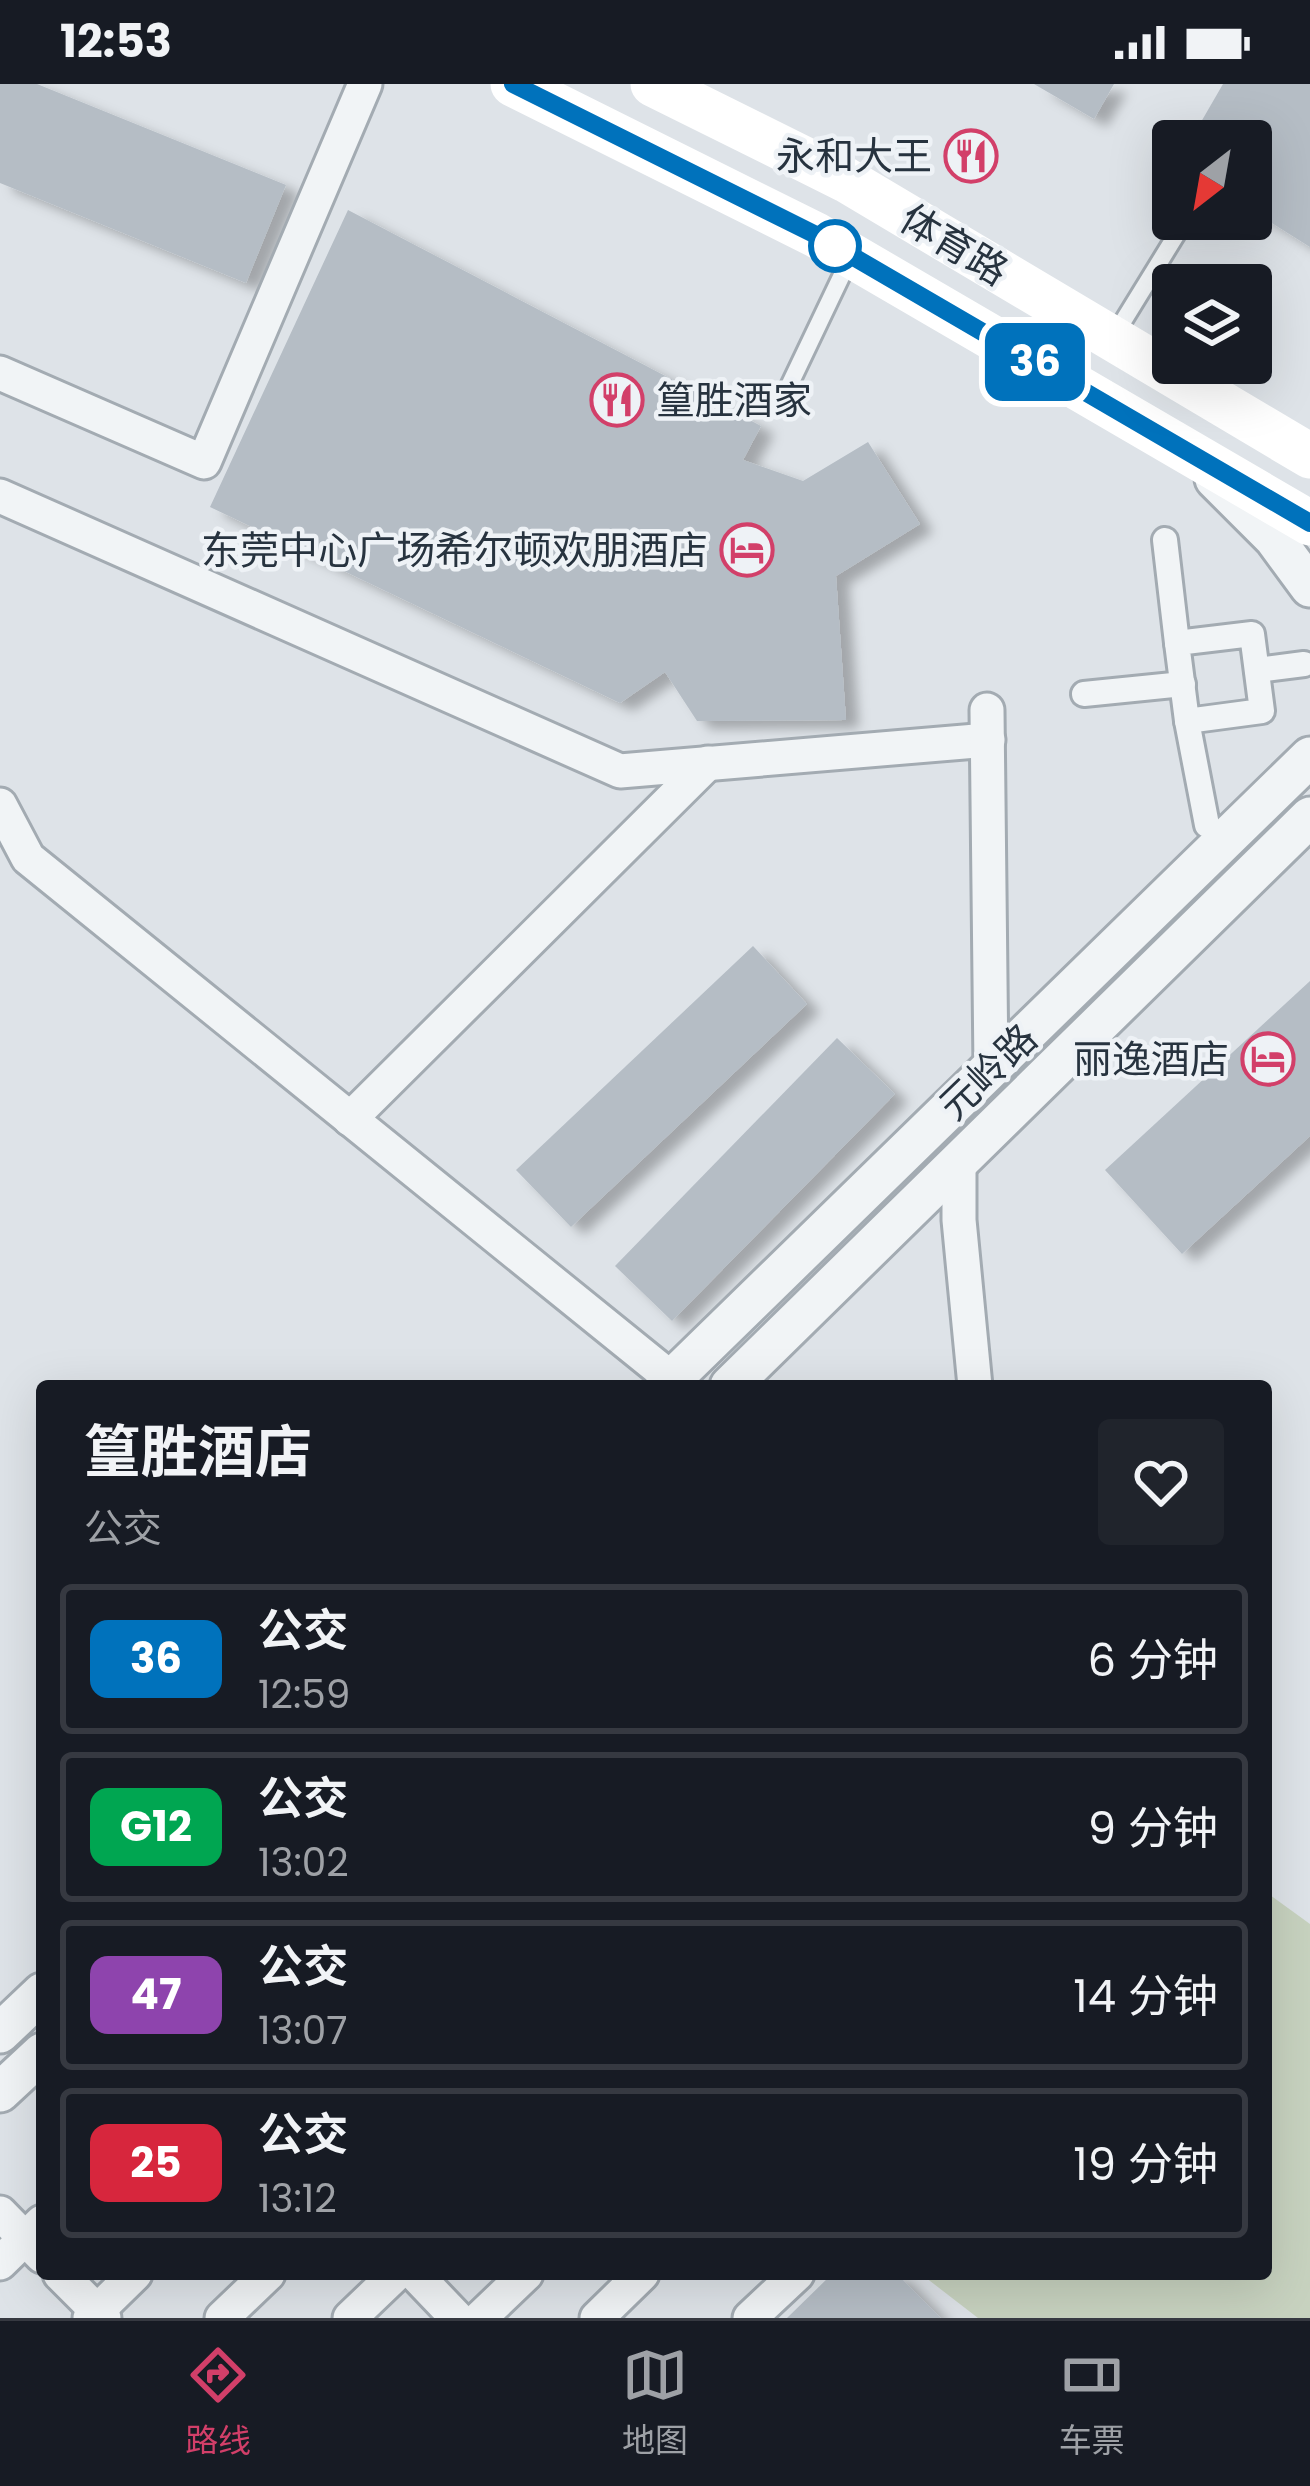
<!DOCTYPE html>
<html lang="zh">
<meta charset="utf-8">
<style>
:root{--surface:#171b24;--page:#20242c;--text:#f1f3f6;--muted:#9ea1a6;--line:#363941;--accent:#d23f69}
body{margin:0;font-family:Poppins,"Noto Sans SC",sans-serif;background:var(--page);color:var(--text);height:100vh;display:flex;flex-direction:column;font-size:45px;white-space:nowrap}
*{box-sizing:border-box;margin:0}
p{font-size:39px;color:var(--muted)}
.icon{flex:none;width:66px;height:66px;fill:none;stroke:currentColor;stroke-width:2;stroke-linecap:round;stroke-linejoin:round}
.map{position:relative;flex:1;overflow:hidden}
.drawer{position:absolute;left:36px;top:1296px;width:1236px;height:900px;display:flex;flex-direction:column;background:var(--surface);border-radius:12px;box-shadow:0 12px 48px #0002}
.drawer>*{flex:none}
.badge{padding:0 24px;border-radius:18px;font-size:42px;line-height:78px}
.needle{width:78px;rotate:211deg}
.tools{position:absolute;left:1152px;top:36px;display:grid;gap:24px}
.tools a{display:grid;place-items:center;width:120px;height:120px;border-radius:12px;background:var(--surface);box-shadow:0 12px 48px #0002;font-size:60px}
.map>.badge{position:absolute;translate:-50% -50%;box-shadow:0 0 0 6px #fff}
.round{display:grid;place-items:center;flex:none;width:126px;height:126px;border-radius:12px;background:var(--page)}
.headline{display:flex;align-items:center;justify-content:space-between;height:204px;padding:0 48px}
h1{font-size:57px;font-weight:700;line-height:90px}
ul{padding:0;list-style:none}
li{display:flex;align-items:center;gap:36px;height:150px;margin:0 24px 18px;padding:0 24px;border:6px solid var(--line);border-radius:12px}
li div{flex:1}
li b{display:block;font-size:45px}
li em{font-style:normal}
li .badge{min-width:132px;font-weight:700;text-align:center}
.status{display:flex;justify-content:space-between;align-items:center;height:84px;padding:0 60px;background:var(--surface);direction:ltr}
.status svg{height:33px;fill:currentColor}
.tabs{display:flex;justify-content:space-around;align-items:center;height:168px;border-top:3px solid var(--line);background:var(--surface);font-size:33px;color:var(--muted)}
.tabs a{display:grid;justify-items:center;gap:6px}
.tabs .on{color:var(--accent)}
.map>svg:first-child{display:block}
.green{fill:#c7d2bf}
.building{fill:#b5bdc5;filter:url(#shadow)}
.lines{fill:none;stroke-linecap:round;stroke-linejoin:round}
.service-casing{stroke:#a3abb2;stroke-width:22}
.pedestrian-casing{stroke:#a3abb2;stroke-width:30}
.minor-casing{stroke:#a3abb2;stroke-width:39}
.tertiary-casing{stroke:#a3abb2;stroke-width:45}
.service{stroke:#f1f4f6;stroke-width:16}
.pedestrian{stroke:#f1f4f6;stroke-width:24}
.minor{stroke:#f1f4f6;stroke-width:33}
.tertiary{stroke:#f1f4f6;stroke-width:39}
.secondary{stroke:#fff;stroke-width:45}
.line-casing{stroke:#fff;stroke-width:27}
.line{stroke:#0072bc;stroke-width:18}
.stop-dot{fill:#fff;stroke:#0072bc;stroke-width:6}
.labels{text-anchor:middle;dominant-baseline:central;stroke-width:9;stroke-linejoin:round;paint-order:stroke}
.poi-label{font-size:39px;fill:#27333f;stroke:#eef2f6;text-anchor:end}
.street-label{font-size:39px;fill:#27333f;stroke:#eef2f6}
</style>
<div class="status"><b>12:53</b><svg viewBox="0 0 49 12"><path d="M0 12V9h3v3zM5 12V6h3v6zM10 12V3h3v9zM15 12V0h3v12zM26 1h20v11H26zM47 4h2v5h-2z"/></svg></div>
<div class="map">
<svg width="1310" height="2234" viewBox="0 0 1310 2234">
<defs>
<filter id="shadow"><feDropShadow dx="13" dy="8" stdDeviation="6" flood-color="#0004"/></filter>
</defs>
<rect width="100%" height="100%" fill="#dee3e8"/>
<polygon class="green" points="1266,1808 1310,1840 1310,2234 978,2234 921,2190 1266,2190"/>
<g class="building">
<polygon points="0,0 37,0 286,101 246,199 0,99"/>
<polygon points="1034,0 1114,0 1094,35"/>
<polygon points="1223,0 1310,0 1310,163 1251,126 1251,57 1190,57"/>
<polygon points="348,126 761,342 743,376 803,397 868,358 920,440 836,492 846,636 697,637 665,588 620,619 210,423"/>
<polygon points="753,862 807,920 571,1143 516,1086"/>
<polygon points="1310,897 1310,1052 1182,1170 1105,1086"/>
<polygon points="837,954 895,1010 672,1237 615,1182"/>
<polygon points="832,2190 897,2190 941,2234 787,2234"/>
</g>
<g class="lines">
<g class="service-casing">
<g id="service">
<polyline points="1114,252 1186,135"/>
<polyline points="789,302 851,172"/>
</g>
</g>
<g class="pedestrian-casing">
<g id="pedestrian">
<polyline points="1165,456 1177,559"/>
<polygon points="1252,550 1262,627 1187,637 1177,559"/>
<polyline points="1257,586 1304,580"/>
<polyline points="1084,610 1183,600"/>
<polyline points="1187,637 1207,741"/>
</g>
</g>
<g class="minor-casing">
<g id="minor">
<polyline points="0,289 204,378 365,0"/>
<polyline points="0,412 620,687 988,656"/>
<polyline points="987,626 991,985"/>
<polyline points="0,721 28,774 672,1295"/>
<polyline points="350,1035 708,679"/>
<polyline points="959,1077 959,1136 975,1302"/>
<polyline points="0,2129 42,2172"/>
<polyline points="0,2179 42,2138"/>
<polyline points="60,2190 104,2234"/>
<polyline points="415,2190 457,2234"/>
<polyline points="90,2234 135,2190"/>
<polyline points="222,2234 268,2190"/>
<polyline points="350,2234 396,2190"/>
<polyline points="480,2234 526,2190"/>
<polyline points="597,2234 642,2190"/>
<polyline points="750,2234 797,2190"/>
</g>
</g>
<g class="tertiary-casing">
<g id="tertiary">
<polyline points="1215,395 1274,454 1310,503"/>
<polyline points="665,1302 1310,673"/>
<polyline points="730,1302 1310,733"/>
<polyline points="0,1949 42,1909"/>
<polyline points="0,2008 42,1969"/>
</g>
</g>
<use href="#service" class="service"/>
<use href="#pedestrian" class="pedestrian"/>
<use href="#minor" class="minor"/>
<use href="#tertiary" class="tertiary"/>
<g class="secondary">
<polyline points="513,0 816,151 1310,439"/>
<polyline points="653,0 846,96 1310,372"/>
</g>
</g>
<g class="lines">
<g class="line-casing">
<polyline id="line" points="513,0 816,151 1310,439"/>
</g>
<use href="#line" class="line"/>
</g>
<defs>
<g id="restaurant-ring" transform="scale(2.7)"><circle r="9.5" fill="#eef2f6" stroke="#d23f69" stroke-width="1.5"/><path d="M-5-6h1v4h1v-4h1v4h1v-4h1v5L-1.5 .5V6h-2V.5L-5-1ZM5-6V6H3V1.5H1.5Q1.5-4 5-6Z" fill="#d23f69"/></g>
<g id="hotel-ring" transform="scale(2.7)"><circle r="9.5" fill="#eef2f6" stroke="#d23f69" stroke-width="1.5"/><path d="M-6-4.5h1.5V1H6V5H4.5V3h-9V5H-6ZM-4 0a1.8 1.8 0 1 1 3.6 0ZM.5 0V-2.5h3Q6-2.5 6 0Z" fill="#d23f69"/></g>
</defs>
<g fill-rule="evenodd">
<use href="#restaurant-ring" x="971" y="72"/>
<use href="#restaurant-ring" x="617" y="316"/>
<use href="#hotel-ring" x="747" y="466"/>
<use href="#hotel-ring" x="1268" y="975"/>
</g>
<circle class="stop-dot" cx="835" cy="162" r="24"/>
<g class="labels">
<g class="poi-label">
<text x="932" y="72">永和大王</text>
<text x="656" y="316" text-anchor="start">篁胜酒家</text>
<text x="708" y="466">东莞中心广场希尔顿欢朋酒店</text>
<text x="1229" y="975">丽逸酒店</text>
</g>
<g class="street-label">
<text transform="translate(954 161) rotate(31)">体育路</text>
<text transform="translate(988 988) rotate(-44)">元岭路</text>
</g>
</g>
</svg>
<div class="tools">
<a><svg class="needle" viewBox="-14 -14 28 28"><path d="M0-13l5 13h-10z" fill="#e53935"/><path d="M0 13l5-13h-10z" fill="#9ea1a6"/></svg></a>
<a><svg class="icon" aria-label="layers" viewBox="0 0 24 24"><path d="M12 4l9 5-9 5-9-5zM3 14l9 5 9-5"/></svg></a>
</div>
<b class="badge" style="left:1035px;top:278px;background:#0072bc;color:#fff">36</b>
<section class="drawer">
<div class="headline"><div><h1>篁胜酒店</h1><p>公交</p></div><a class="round"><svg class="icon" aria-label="heart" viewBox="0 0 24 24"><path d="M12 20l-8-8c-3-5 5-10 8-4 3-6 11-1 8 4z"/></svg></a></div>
<ul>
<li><span class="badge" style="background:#0072bc;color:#fff">36</span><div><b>公交</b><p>12:59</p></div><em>6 分钟</em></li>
<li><span class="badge" style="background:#00a651;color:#fff">G12</span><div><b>公交</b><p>13:02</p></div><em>9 分钟</em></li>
<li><span class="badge" style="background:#8e44ad;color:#fff">47</span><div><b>公交</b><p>13:07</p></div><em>14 分钟</em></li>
<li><span class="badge" style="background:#d7263d;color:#fff">25</span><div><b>公交</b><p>13:12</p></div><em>19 分钟</em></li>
</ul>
</section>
</div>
<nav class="tabs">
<a class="on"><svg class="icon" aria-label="directions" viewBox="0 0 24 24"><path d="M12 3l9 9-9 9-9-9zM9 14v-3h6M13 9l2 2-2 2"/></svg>路线</a>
<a><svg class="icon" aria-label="map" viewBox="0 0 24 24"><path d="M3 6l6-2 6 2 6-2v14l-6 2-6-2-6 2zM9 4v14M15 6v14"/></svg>地图</a>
<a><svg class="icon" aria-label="tickets" viewBox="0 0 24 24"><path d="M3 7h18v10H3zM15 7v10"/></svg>车票</a>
</nav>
